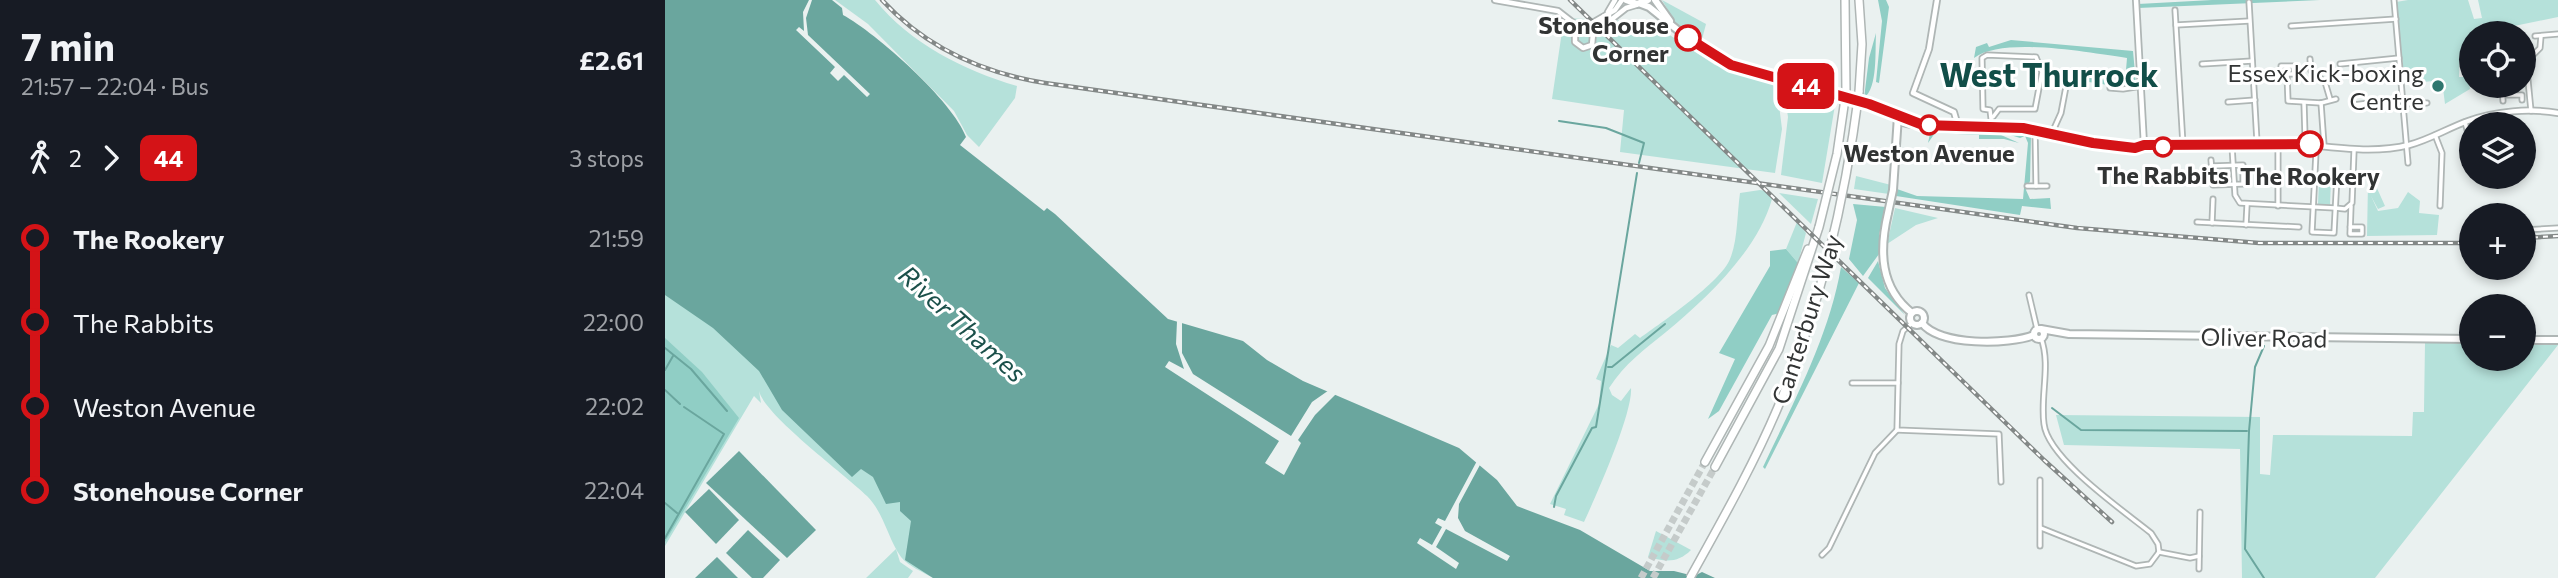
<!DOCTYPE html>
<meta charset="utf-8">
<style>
:root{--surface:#171b24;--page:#242831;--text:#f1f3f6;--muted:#9ea1a6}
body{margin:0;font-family:Commissioner,sans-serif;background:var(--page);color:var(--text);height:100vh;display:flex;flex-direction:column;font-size:26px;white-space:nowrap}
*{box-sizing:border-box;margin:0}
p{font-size:23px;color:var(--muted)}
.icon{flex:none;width:38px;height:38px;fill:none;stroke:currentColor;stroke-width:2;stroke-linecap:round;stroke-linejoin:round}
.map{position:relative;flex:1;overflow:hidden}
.details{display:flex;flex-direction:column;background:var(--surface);width:665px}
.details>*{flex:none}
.badge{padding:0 14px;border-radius:10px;font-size:24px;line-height:46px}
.controls{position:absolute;left:1794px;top:21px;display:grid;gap:14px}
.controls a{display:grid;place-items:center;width:77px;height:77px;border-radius:50%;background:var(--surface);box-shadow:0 4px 10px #0003;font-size:35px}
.map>.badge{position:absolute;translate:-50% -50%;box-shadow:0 0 0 4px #fff}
.legs{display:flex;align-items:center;gap:10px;height:77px;padding:0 21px;font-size:23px}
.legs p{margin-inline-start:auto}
.head{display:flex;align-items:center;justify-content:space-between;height:119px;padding:0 21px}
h1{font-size:38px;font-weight:700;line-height:52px}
ul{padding:0 21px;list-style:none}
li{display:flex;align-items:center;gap:24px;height:84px;font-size:26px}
li i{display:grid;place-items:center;width:10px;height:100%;margin:0 9px;background:currentColor}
li i::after{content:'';width:18px;height:18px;margin:-9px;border:5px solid;border-radius:50%;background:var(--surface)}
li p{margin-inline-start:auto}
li:first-child i{background:linear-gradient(#0000 50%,currentColor 0)}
li:last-child i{background:linear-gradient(currentColor 50%,#0000 0)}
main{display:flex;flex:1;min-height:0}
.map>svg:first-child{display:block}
.green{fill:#b5e1da}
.forest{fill:#90cec5}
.water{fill:#6aa69e}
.pier{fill:#eaf1f0}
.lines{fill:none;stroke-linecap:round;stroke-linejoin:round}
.stream{stroke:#6aa69e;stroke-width:2}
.highway-tunnel{stroke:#c5cbca;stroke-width:7;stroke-dasharray:7 3.5;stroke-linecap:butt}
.street-casing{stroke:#afb6b5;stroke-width:7}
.secondary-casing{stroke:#afb6b5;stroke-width:8}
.primary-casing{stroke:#afb6b5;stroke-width:10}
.highway-casing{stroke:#afb6b5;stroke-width:10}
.street{stroke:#fff;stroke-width:3.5}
.secondary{stroke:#fff;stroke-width:4.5}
.primary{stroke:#fff;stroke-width:6}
.highway{stroke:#fff;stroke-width:7}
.rail-casing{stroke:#838887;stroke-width:4.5}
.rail{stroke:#fff;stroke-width:2;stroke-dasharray:5;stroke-linecap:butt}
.primary-bridge-casing{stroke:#afb6b5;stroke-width:10;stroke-linecap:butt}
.highway-bridge-casing{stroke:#afb6b5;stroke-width:10;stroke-linecap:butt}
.primary-bridge{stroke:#fff;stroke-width:6}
.highway-bridge{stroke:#fff;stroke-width:7}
.line-1-casing{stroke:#fff;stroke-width:16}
.line-1{stroke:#d41317;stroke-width:10}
.stop-1-dot{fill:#fff;stroke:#d41317;stroke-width:3.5}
.poi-dot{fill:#2f766e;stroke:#fff;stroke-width:2.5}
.labels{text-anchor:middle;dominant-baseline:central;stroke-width:6;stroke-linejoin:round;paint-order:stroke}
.stop-label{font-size:24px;font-weight:bold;fill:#323434;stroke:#fff}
.poi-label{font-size:24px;fill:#323434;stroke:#fff;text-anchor:end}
.street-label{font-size:24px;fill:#323434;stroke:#fff}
.water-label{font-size:26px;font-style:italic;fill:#1b504a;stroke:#fff}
.district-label{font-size:32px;font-weight:bold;fill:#124e48;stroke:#fff}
</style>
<main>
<section class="details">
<div class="head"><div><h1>7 min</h1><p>21:57 – 22:04 · Bus</p></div><b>£2.61</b></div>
<div class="legs"><svg class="icon" aria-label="walk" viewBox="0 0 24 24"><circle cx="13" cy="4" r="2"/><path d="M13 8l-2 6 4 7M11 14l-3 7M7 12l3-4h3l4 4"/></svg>2<svg class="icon" aria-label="forward" viewBox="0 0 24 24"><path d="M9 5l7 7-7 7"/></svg><b class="badge" style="background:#d41317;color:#fff">44</b><p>3 stops</p></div>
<ul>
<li><i style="color:#d41317"></i><b>The Rookery</b><p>21:59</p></li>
<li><i style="color:#d41317"></i><span>The Rabbits</span><p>22:00</p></li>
<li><i style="color:#d41317"></i><span>Weston Avenue</span><p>22:02</p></li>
<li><i style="color:#d41317"></i><b>Stonehouse Corner</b><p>22:04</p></li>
</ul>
</section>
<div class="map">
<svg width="1893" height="578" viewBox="0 0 1893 578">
<rect width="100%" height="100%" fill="#eaf1f0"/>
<g class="green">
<path d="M170,0H210C246,44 298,70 352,86L350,98L314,147L302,135L289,111L203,24Z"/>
<polygon points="997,0 1041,24 1036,43 1010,22"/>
<polygon points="1743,0 1803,0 1809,19 1817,18 1813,0 1893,0 1893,17 1820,32 1817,23 1813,33 1806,33 1806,51 1795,52 1794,77 1803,77 1805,89 1780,104 1777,80 1740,84 1731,2"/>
<polygon points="899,18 985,22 1050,65 1115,84 1113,97 1117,129 1110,173 955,152 959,110 887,99"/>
<polygon points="1124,88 1171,99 1157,183 1116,175 1123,117 1120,98"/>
<polygon points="1191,176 1226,185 1224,194 1189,189"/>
<polygon points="1654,179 1666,179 1665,205 1653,204"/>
<polygon points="1703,183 1711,186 1720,206 1713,209 1706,196 1713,211 1733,208 1743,192 1755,201 1754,213 1774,215 1772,235 1702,236"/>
<path d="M1095,190L1101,191L1107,199C1093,250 1041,299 1001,332C979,350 960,363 944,388L947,395L956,401L966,388C968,413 931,496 919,522L899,515L901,509L885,504L934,404L936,381L931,379L946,345L953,348L970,334L975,338C996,323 1056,282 1065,259C1073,240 1072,213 1075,193Z"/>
<polygon points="1114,193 1153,199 1146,224"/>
<polygon points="1230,208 1273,218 1251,225 1222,244"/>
<polygon points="1132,222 1141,233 1133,263 1121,249"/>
<path d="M0,259L244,496L268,578C258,572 243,566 236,557C223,539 219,513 202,496C181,475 100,416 94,391L96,403L89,396L0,546Z"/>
<polygon points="1760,343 1806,343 1806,359 1858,359 1859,344 1893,345 1710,578 1577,578 1575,449 1399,445 1391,415 1595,417 1595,474 1605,475 1608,435 1747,436 1748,412 1759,412 1759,409"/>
<path d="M991,531L1026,550C1013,563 1001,562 983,557Z"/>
<polygon points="231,549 235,562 248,571 243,578 201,578"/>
</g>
<g class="forest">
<polygon points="1213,0 1221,0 1224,7 1214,83 1211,82 1217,21"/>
<polygon points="1547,0 1655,0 1473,8 1473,4"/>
<path d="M1211,33C1210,50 1213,88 1199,98L1204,58Z"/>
<path d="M1346,40L1468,51L1471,84L1456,87L1411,80L1406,88H1402L1405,77L1408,76L1460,82L1462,58C1425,53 1338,36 1309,58L1311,47L1322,43L1324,47Z"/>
<polygon points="1266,129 1325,130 1354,143 1339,139 1314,139 1314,135 1270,133 1263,143"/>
<polygon points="1330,130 1363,131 1366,135 1365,181 1361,190 1365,199 1385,198 1386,209 1357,206 1355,215 1231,196 1232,189 1252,196 1358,199 1363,143 1360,136 1355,138"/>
<polygon points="1188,204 1221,207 1214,235 1214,254 1198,276 1184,259 1192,220"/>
<polygon points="1121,249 1133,263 1115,313 1107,315 1054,411 1043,419 1070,359 1054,353 1105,266 1105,251"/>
<polygon points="1213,261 1220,288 1240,315 1203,278"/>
<path d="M1176,267L1194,283L1100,469L1098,467C1128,403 1164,337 1176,267Z"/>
<polygon points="0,338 37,372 74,418 0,542"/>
</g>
<g class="water">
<path d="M0,0H167L177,8L178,15C211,33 288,101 301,137L295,145L379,211L382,208L390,214L503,319L578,341L602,360L638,381L794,448L832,480L852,506L915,530L985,571H1009L1029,576L1037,572L1050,578H268L240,560L246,521L235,511V502L221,504L208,477L196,469L187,477L117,410L94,371L48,328L0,295Z"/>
<polygon points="74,451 151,530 122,558 41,483"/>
<polygon points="44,489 74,520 51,544 20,512"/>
<polygon points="83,530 115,560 98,578 87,578 61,553"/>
<polygon points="52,557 73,578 30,578"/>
</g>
<g class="pier">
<polygon points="144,0 147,0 141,18 143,35 205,94 202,97 179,75 173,81 165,73 170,67 131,30 134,27 139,31 138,12"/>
<polygon points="512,321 517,322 517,353 528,374 626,436 647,402 667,388 674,391 650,415 633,440 636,443 619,475 600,463 614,441 500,367 504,361 519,369 511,344"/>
<polygon points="813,459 816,463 794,504 793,518 800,531 845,556 842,561 781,529 771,547 794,563 791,569 752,543 755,538 767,545 777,527 770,523 773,518 780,521"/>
</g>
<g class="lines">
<g class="stream">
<polyline points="894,121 941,128 979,143 974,163"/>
<polyline points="0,348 26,369 62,411"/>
<polyline points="943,367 947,367 1000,324"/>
<polyline points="0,370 8,356"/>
<polyline points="0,390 15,404"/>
<polyline points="1387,408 1416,430 1582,431"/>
<polyline points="0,503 12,513"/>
<polyline points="889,507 891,496 927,428 931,427 972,173"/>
<polyline points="0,538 59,434 19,407"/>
<polyline points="1599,578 1580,549 1584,431 1590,367 1599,346"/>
</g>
<g class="highway-tunnel">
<polyline points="976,578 1040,462"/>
<polyline points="988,578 1050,467"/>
</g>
<g class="street-casing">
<g id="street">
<polyline points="1729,0 1743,163"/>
<polyline points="1584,2 1592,142"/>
<polyline points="1510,10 1518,145"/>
<polyline points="1511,25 1584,21"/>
<polyline points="1626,26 1731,19"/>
<polyline points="1870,36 1893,34"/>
<polyline points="1645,59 1646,71 1660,82 1665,99"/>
<polyline points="1537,64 1587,61"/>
<polyline points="1675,64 1734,58"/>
<polyline points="1858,65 1875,48 1876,36"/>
<polyline points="1858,66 1862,70 1866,111"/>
<polyline points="1622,74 1629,74 1628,66 1616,66 1616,74 1622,74 1623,101 1656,103"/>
<polyline points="1837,86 1838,101"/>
<polyline points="1445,88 1458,89 1477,86"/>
<polyline points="1838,95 1857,95 1857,100"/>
<polyline points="1563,102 1590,100"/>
<polyline points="1639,103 1640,136"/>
<polyline points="1656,103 1659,145"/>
<polyline points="1656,103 1671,99"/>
<polyline points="1738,104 1762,103"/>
<polyline points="1688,105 1737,99"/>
<polyline points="1800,122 1806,145"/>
<polyline points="1327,127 1325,110 1318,109 1317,58 1322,55 1371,57 1377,72 1370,109 1334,109 1328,117"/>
<polyline points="1370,129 1371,186"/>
<polyline points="1387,133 1396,113 1403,76"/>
<polyline points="1770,135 1777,153 1775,206"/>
<polyline points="1567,146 1570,195 1575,203 1670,208 1680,209 1687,203 1689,151"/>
<polyline points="1651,152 1647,232 1669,233 1672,176"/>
<polyline points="1546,160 1548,185 1578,184 1578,165 1547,166"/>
<polyline points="1650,176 1688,177"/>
<polyline points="1362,186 1382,186"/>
<polyline points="1613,206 1613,142"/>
<polyline points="1532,222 1634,227"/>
<polyline points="1547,223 1548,199"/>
<polyline points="1581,225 1582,205"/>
<polyline points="1685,227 1697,227 1697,234 1685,234 1686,206"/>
<polyline points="1858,230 1893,228"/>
<polyline points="1364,295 1372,329"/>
<polyline points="1247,323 1238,331 1234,344 1232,430 1334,434 1336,482"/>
<path d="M1376,338C1386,365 1375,396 1379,424C1383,459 1459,511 1486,533L1493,544L1494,552"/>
<polyline points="1187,383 1233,383"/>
<polyline points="1375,480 1375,546"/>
<polyline points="1376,528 1471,566 1485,564 1494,552"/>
<polyline points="1494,552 1525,558 1534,556"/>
<polyline points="1157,555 1164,548 1210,453 1232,430"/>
<polyline points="1534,569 1535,512"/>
</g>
</g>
<g class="secondary-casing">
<g id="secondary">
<polyline points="830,0 893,11 916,29"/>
<polyline points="1272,0 1264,49 1248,93 1289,112 1293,126"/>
<polyline points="1471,0 1479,145"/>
<polyline points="943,12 950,0"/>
<polyline points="910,30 910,42 918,48 927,45 928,34"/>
<polyline points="910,33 950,10 957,0"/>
<polyline points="928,34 961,8 971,5"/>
<polyline points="1233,116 1258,125"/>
<path d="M1234,122C1271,134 1327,122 1368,129C1391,133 1460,155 1479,145C1504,152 1566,142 1595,142C1645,141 1695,157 1744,145C1764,140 1783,128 1803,121C1830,111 1865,108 1893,113"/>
</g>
</g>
<g class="primary-casing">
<g id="primary">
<polyline points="961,0 972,4 983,0"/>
<polyline points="990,0 1005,21"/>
<polyline points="976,4 984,7 1030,44 1066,65 1204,104 1233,116 1228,190"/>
<path d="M1223,213C1214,251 1215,288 1247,313"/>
<circle cx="1252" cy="318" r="7"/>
<path d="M1257,323C1274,346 1344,345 1369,335"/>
<polyline points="1376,329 1404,334 1806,339"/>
<circle cx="1374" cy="334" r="5"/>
<polyline points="1858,340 1893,340"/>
</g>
</g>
<g class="highway-casing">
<g id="highway">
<polyline points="1180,0 1181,92"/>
<polyline points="1194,92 1197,44 1194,0"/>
<polyline points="1040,462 1104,346 1143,249"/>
<polyline points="1050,467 1114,349 1154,227"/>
</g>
</g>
<use href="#street" class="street"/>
<use href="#secondary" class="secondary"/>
<use href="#primary" class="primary"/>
<use href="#highway" class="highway"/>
<g class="rail-casing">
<g id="rail">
<path d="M217,0C260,47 318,73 380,83L1412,228L1594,243H1806"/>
<polyline points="905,0 1379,460 1447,522"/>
<polyline points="1858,238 1893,236"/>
</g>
</g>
<use href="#rail" class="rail"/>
<g class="primary-bridge-casing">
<polyline id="primary-bridge" points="1223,213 1228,190"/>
</g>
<g class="highway-bridge-casing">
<g id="highway-bridge">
<polyline points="1154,227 1172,154 1181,92"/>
<path d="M1025,578C1056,522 1088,466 1113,407C1156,306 1180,201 1194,92"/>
</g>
</g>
<use href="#primary-bridge" class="primary-bridge"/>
<use href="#highway-bridge" class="highway-bridge"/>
</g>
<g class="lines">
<g class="line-1-casing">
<polyline id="line-1" points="1023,38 1066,65 1204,104 1258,125 1358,128 1428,143 1470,148 1479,145 1645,144"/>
</g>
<use href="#line-1" class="line-1"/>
</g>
<g class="stop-1-dot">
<circle cx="1023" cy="38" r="12"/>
<circle cx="1264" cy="125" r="9"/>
<circle cx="1645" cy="144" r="12"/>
<circle cx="1498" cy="147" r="9"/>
</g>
<circle class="poi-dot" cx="1773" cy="86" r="7"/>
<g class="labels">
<g class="stop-label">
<text x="1004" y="24" text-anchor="end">Stonehouse<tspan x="1004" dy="28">Corner</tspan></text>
<text x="1264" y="152">Weston Avenue</text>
<text x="1498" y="174">The Rabbits</text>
<text x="1645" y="175">The Rookery</text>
</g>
<g class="poi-label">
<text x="1759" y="72">Essex Kick-boxing<tspan x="1759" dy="28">Centre</tspan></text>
</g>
<g class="street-label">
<text transform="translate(1141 319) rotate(-72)">Canterbury Way</text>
<text transform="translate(1599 337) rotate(1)">Oliver Road</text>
</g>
<g class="water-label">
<text transform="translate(298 323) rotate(42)">River Thames</text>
</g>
<g class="district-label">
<text x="1384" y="74">West Thurrock</text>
</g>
</g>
</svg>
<div class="controls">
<a><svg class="icon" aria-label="locate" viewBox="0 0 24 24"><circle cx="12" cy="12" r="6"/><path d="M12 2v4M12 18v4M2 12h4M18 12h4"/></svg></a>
<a><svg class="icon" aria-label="layers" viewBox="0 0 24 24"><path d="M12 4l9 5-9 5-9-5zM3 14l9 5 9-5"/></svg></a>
<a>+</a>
<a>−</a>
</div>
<b class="badge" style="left:1141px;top:86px;background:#d41317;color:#fff">44</b>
</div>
</main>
